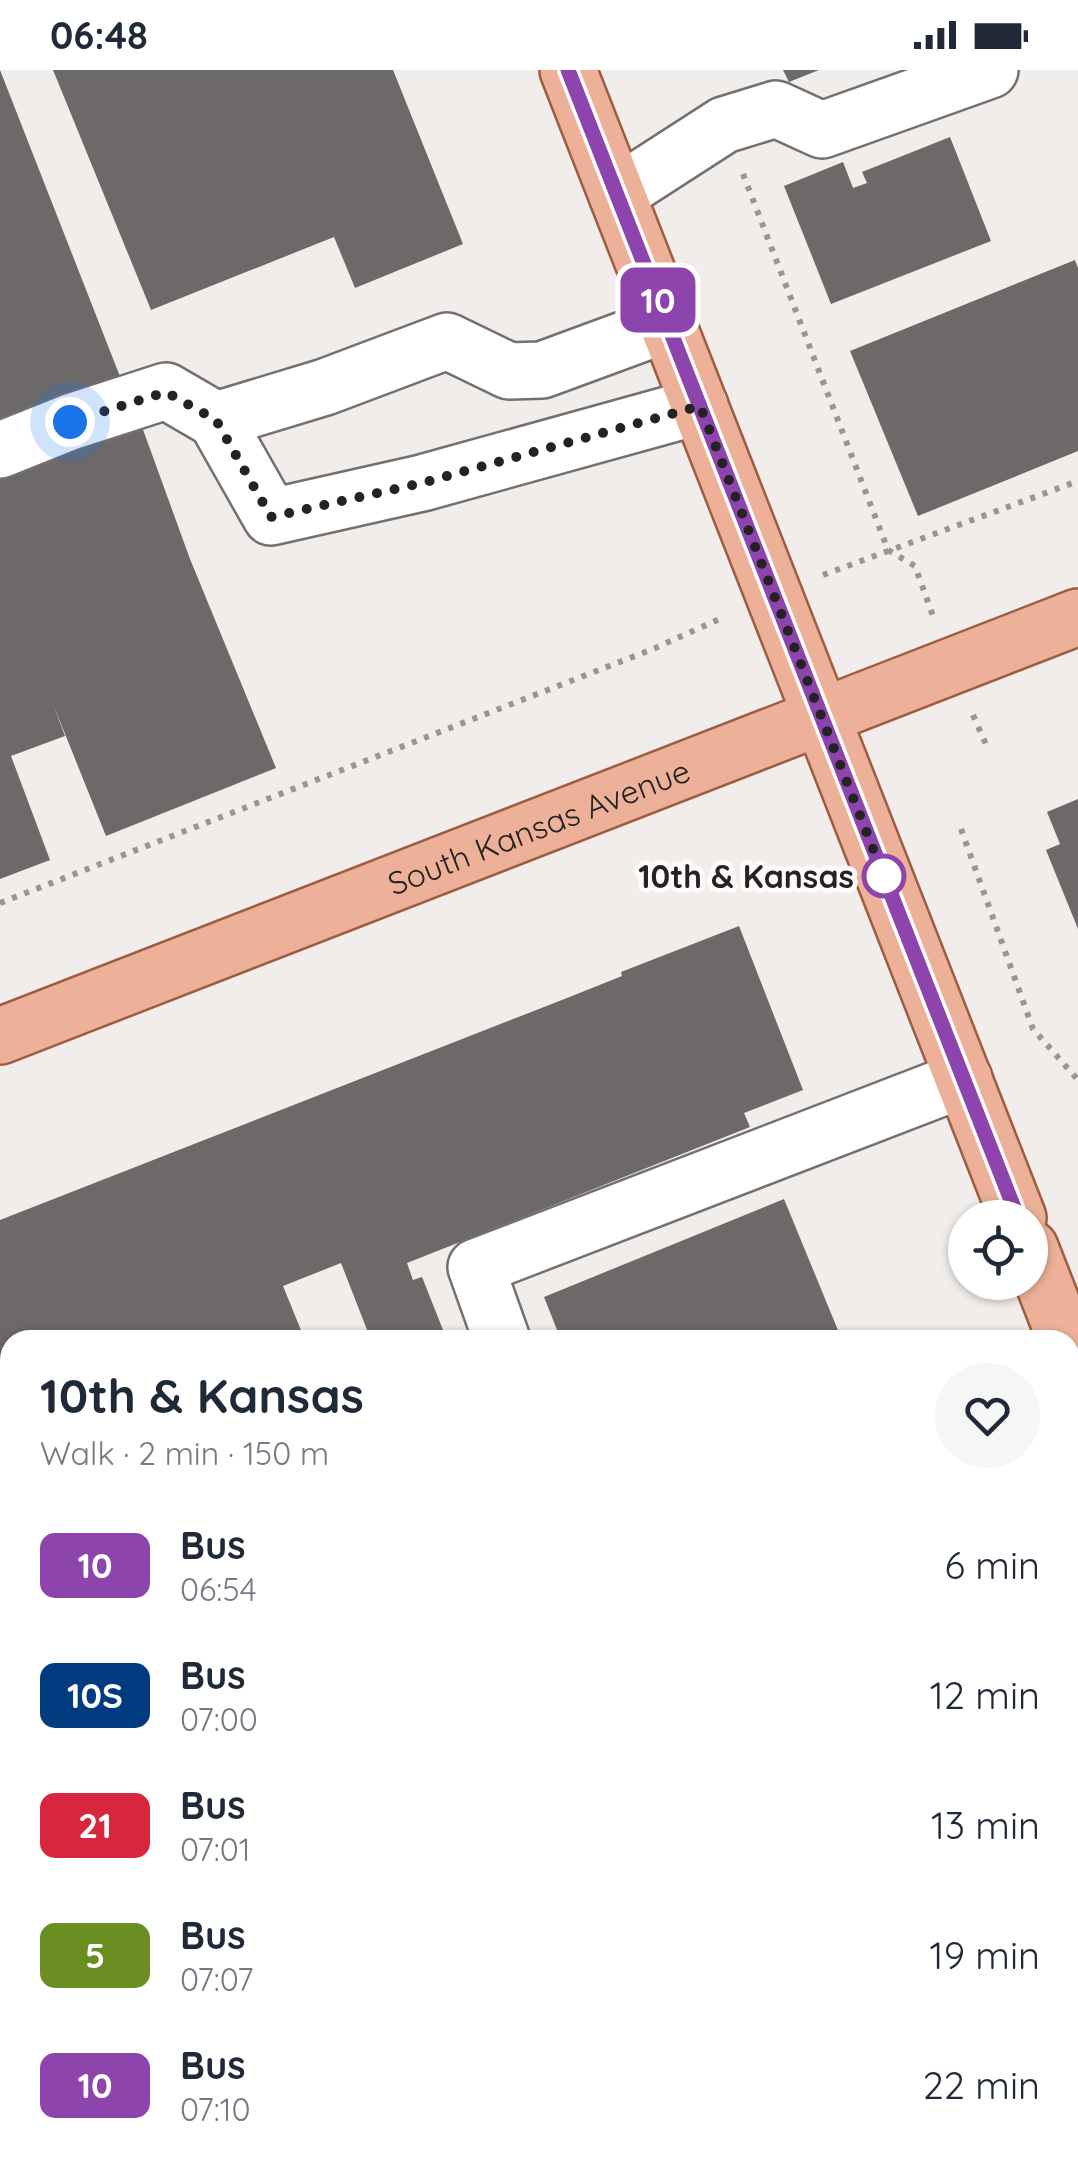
<!DOCTYPE html>
<meta charset="utf-8">
<style>
:root{--surface:#fff;--page:#f6f6f7;--text:#1f2937;--muted:#747a83}
body{margin:0;font-family:Quicksand,sans-serif;background:var(--page);color:var(--text);height:100vh;display:flex;flex-direction:column;font-size:38px;white-space:nowrap}
*{box-sizing:border-box;margin:0}
p{font-size:32px;color:var(--muted)}
.icon{flex:none;width:55px;height:55px;fill:none;stroke:currentColor;stroke-width:2;stroke-linecap:round;stroke-linejoin:round}
.map{position:relative;flex:1;overflow:hidden}
.sheet{position:absolute;left:0px;top:1260px;width:1080px;height:840px;display:flex;flex-direction:column;background:var(--surface);border-radius:30px 30px 0 0;box-shadow:0 2px 8px #0004}
.sheet>*{flex:none}
.badge{padding:0 20px;border-radius:15px;font-size:35px;line-height:65px}
.tools{position:absolute;left:948px;top:1130px;display:grid;gap:20px}
.tools a{display:grid;place-items:center;width:100px;height:100px;border-radius:50%;background:var(--surface);box-shadow:0 2px 8px #0004;font-size:50px}
.you{position:absolute;width:50px;height:50px;margin:-25px;border:8px solid #fff;border-radius:50%;background:#1a73e8;box-shadow:0 0 0 15px #1a73e833}
.map>.badge{position:absolute;translate:-50% -50%;box-shadow:0 0 0 5px #fff}
.round{display:grid;place-items:center;flex:none;width:105px;height:105px;border-radius:52px;background:var(--page)}
.headline{display:flex;align-items:center;justify-content:space-between;height:170px;padding:0 40px}
h1{font-size:48px;font-weight:700;line-height:75px}
ul{padding:0;list-style:none}
li{display:flex;align-items:center;gap:30px;height:130px;padding:0 40px}
li div{flex:1}
li b{display:block;font-size:38px}
li em{font-style:normal}
li .badge{min-width:110px;font-weight:700;text-align:center}
.status{display:flex;justify-content:space-between;align-items:center;height:70px;padding:0 50px;background:var(--surface);direction:ltr}
.status svg{height:28px;fill:currentColor}
.map>svg:first-child{display:block}
.green{fill:#fbd1c0}
.building{fill:#6c6968}
.lines{fill:none;stroke-linecap:round;stroke-linejoin:round}
.minor-casing{stroke:#73706f;stroke-width:60}
.major-casing{stroke:#9e5d42;stroke-width:60}
.path{stroke:#989694;stroke-width:6;stroke-dasharray:5 8;stroke-linecap:butt}
.minor{stroke:#fff;stroke-width:55}
.major{stroke:#ecb198;stroke-width:55}
.line-casing{stroke:#fff;stroke-width:22}
.line{stroke:#8e44ad;stroke-width:15}
.walk{stroke:#242222;stroke-width:10;stroke-dasharray:0 18}
.stop-dot{fill:#fff;stroke:#8e44ad;stroke-width:5}
.labels{text-anchor:middle;dominant-baseline:central;stroke-width:10;stroke-linejoin:round;paint-order:stroke}
.street-label{font-size:32px;fill:#242222;stroke:#fdfaf9}
.stop-label{font-size:32px;font-weight:bold;fill:#242222;stroke:#fdfaf9;text-anchor:end}
</style>
<div class="status"><b>06:48</b><svg viewBox="0 0 49 12"><path d="M0 12V9h3v3zM5 12V6h3v6zM10 12V3h3v9zM15 12V0h3v12zM26 1h20v11H26zM47 4h2v5h-2z"/></svg></div>
<div class="map">
<svg width="1078" height="2100" viewBox="0 0 1078 2100">
<rect width="100%" height="100%" fill="#f0edeb"/>
<g class="green">
<polygon points="1078,1829 1078,1946 1070,1979 1070,1832"/>
<polygon points="413,2090 1035,2090 1031,2100 387,2100"/>
</g>
<g class="building">
<polygon points="0,0 121,309 0,356"/>
<polygon points="53,0 393,0 463,174 355,218 334,167 151,240"/>
<polygon points="783,0 819,0 789,12"/>
<polygon points="950,67 991,171 831,234 784,116 843,92 853,118 867,113 862,102"/>
<polygon points="1075,190 1078,198 1078,381 918,446 850,281"/>
<polygon points="141,354 190,489 276,698 106,766 53,634 65,666 11,686 50,790 0,809 0,410"/>
<polygon points="1078,729 1078,859 1046,780 1060,774 1047,742"/>
<polygon points="739,856 803,1020 744,1043 750,1057 407,1193 413,1210 422,1207 447,1270 371,1270 341,1193 283,1216 305,1270 10,1270 10,1541 0,1545 0,1150 567,928 622,906 621,902"/>
<polygon points="784,1129 842,1270 561,1270 544,1227"/>
<polygon points="10,1590 10,2003 0,2007 0,1594"/>
</g>
<g class="lines">
<g class="minor-casing">
<g id="minor">
<polyline points="617,124 724,55 776,39 822,60 990,0"/>
<polyline points="216,350 325,317 447,271 509,301 542,300 667,254"/>
<polyline points="0,380 70,352 166,321 216,350 271,447 422,413 700,336"/>
<polyline points="502,1270 476,1197 964,1009"/>
<polyline points="0,1571 10,1567"/>
</g>
</g>
<g class="major-casing">
<g id="major">
<polyline points="568,0 1018,1148"/>
<path id="s1" d="M0,966L1078,547"/>
<polyline points="1030,1178 1066,1270"/>
<polyline points="1070,1699 1078,1696"/>
<polyline points="37,2100 63,2090"/>
</g>
</g>
<g class="path">
<polyline points="743,104 888,480 915,496 933,546"/>
<polyline points="823,505 1078,411"/>
<polyline points="973,645 988,679"/>
<polyline points="961,759 1033,959 1078,1010"/>
<polyline points="0,833 653,579 724,547"/>
<polyline points="1070,1592 1078,1588"/>
<polyline points="1070,1814 1078,1811"/>
<polyline points="1070,2013 1078,1983"/>
<polyline points="352,2100 377,2090"/>
<polyline points="1037,2100 1041,2090"/>
</g>
<use href="#minor" class="minor"/>
<use href="#major" class="major"/>
</g>
<g class="lines">
<g class="line-casing">
<polyline id="line" points="568,0 1018,1148"/>
</g>
<use href="#line" class="line"/>
<polyline class="walk" points="70,352 166,322 216,350 271,447 422,413 700,336 888,817 884,806"/>
</g>
<circle class="stop-dot" cx="884" cy="806" r="20"/>
<g class="labels">
<g class="street-label">
<text stroke="none"><textPath href="#s1" startOffset="578">South Kansas Avenue</textPath></text>
</g>
<g class="stop-label">
<text x="854" y="806">10th &amp; Kansas</text>
</g>
</g>
</svg>
<div class="tools">
<a><svg class="icon" aria-label="locate" viewBox="0 0 24 24"><circle cx="12" cy="12" r="6"/><path d="M12 2v4M12 18v4M2 12h4M18 12h4"/></svg></a>
</div>
<div class="you" style="left:70px;top:352px"></div>
<b class="badge" style="left:658px;top:230px;background:#8e44ad;color:#fff">10</b>
<section class="sheet">
<div class="headline"><div><h1>10th &amp; Kansas</h1><p>Walk · 2 min · 150 m</p></div><a class="round"><svg class="icon" aria-label="heart" viewBox="0 0 24 24"><path d="M12 20l-8-8c-3-5 5-10 8-4 3-6 11-1 8 4z"/></svg></a></div>
<ul>
<li><span class="badge" style="background:#8e44ad;color:#fff">10</span><div><b>Bus</b><p>06:54</p></div><em>6 min</em></li>
<li><span class="badge" style="background:#003b80;color:#fff">10S</span><div><b>Bus</b><p>07:00</p></div><em>12 min</em></li>
<li><span class="badge" style="background:#d7263d;color:#fff">21</span><div><b>Bus</b><p>07:01</p></div><em>13 min</em></li>
<li><span class="badge" style="background:#6b8e23;color:#fff">5</span><div><b>Bus</b><p>07:07</p></div><em>19 min</em></li>
<li><span class="badge" style="background:#8e44ad;color:#fff">10</span><div><b>Bus</b><p>07:10</p></div><em>22 min</em></li>
</ul>
</section>
</div>
